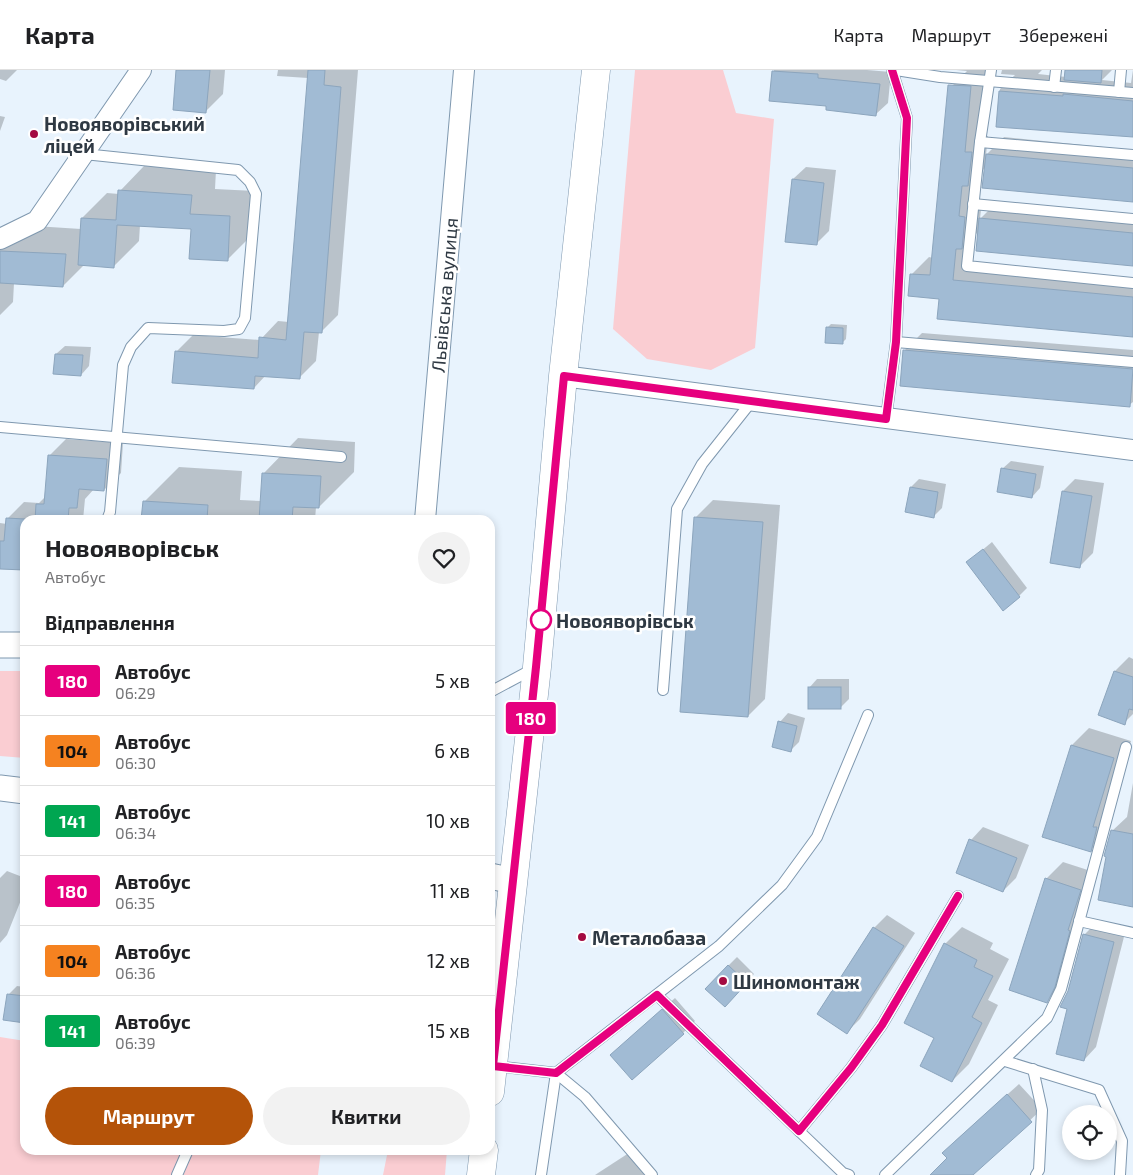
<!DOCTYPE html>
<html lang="uk">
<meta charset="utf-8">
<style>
:root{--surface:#fff;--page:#f2f2f2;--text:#202124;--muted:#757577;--line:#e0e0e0;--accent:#b45309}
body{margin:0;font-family:"Exo 2",sans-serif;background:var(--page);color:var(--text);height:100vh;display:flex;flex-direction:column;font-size:19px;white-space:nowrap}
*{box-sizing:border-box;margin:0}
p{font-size:16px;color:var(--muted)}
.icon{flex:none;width:28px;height:28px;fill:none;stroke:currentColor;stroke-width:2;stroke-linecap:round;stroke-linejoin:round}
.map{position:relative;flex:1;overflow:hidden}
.drawer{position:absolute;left:20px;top:445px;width:475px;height:640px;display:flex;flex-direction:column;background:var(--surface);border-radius:15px;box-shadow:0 2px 8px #0003}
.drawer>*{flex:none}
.badge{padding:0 10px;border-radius:4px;font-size:18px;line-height:32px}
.fabs{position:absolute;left:1062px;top:1035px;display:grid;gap:10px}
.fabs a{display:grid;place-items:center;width:55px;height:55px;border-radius:50%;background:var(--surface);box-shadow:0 2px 8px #0003;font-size:25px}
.map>.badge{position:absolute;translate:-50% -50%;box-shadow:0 0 0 2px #fff}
h2{padding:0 25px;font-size:19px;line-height:45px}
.round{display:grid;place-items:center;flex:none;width:52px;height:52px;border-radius:26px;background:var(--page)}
.head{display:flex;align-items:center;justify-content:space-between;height:85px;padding:0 25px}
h1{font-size:24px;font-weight:700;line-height:38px}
.action{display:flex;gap:10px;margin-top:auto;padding:10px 25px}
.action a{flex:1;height:58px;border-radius:30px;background:var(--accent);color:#fff;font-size:20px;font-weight:700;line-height:58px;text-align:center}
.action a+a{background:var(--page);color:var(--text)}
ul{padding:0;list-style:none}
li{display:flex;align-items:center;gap:15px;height:70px;padding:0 25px;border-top:1px solid var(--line)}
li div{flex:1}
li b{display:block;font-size:19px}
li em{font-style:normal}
li .badge{min-width:55px;font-weight:700;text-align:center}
header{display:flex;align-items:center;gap:30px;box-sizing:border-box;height:70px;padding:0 25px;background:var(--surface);border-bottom:1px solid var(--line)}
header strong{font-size:24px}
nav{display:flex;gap:28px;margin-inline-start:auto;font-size:18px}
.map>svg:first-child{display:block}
.green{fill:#facdd2}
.shadow{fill:#0003}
.building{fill:#a1bbd4;stroke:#8ca5bd}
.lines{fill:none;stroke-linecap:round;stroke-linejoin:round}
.service-casing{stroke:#7f98af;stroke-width:12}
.minor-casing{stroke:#7f98af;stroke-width:22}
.tertiary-casing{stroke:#7f98af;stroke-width:27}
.trunk-casing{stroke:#7f98af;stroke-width:29}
.service{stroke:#fff;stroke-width:10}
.minor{stroke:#fff;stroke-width:20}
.tertiary{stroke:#fff;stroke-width:25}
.trunk{stroke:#fff;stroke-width:28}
.line-casing{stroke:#fff;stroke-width:11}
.line{stroke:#e6007e;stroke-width:8}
.poi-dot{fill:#a40b41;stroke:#fff;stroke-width:2}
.stop-dot{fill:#fff;stroke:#e6007e;stroke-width:2.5}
.labels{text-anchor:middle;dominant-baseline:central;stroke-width:5;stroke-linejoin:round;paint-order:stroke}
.poi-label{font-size:19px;font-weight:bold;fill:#2f3943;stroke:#fff;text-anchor:start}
.street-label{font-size:19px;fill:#2f3943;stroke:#fff}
.stop-label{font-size:19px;font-weight:bold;fill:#2f3943;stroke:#fff;text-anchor:start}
</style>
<header>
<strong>Карта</strong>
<nav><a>Карта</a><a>Маршрут</a><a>Збережені</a></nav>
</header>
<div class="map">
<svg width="1133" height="1105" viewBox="0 0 1133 1105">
<rect width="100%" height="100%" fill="#e8f3fd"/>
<g class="green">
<polygon points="635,0 723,0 736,43 774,49 755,278 711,300 647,289 613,259"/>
<polygon points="0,601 25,601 25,688 0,686"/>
<polygon points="0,967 25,971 25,1080 321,1080 318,1105 0,1105"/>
<polygon points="388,1080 447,1080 445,1105 383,1105"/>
</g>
<g class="shadow">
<polygon points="0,0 17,0 6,11 0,9"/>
<polygon points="178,0 225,0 223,24 206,41"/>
<polygon points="278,0 358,0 338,245 321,262 319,262 316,291 299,308 266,305 254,318 176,282 193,265 260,270 278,251 289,252 308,8 277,6"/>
<polygon points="774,0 867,0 891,2 888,33 876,44 828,35 771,30"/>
<polygon points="956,0 988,0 981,65 988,66 986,85 1004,67 1133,80 1133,131 986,97 978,105 975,129 982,130 980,149 997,132 1133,145 1133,195 979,161 972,168 970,194 1133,209 1133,265 940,228 912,204 929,187 933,188 949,19 967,1"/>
<polygon points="1002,0 1042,0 1038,4 1066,7 1066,0 1112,0 1102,10 1131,13 1133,0 1133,66 997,56 1000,19 1015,5 1001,4"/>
<polygon points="0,46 5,47 0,61"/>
<polygon points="144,96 216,100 215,119 255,121 252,165 227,190 192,158 140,155 139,171 114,196 84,195 63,216 14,213 13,232 0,245 0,174 19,155 81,159 82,148 107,123 119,124 120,121"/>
<polygon points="806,97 836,100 829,161 816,174 793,109"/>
<polygon points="831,254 847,255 846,269 842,273 827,258"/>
<polygon points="922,263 1133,280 1133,332 1129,335 902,315 905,280"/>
<polygon points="65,276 91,277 89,296 81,305 56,284"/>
<polygon points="298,368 355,372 354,402 319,437 316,437 315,450 143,450 144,432 179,397 242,401 240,430 262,431 264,403"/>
<polygon points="66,369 123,373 121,403 104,420 94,419 85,429 83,450 25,450 25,498 0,497 0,453 7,454 7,449 24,432 39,433 46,426 49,386"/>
<polygon points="1011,391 1044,396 1040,418 1032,427 1002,399"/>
<polygon points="919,409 946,414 942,438 933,447 911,417"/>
<polygon points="1075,409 1104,413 1093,483 1080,496 1063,421"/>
<polygon points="713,430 780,435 765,629 748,646 696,447"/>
<polygon points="992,472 1027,518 1019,526 968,492"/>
<polygon points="1129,587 1133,589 1133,644 1124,653 1115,601"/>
<polygon points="817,609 849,609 849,629 840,638 809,618"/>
<polygon points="788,643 805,648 799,672 790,681 780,652"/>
<polygon points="1089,658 1131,671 1109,740 1107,764 1090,781 1072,675"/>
<polygon points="1133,713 1133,837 1112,761 1127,747"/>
<polygon points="983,757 1029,775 1016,808 1003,821 971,770"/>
<polygon points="1063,792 1097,803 1063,914 1046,931 1046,809"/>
<polygon points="7,801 25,808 25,820 7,865 0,873 0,808"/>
<polygon points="887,845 915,863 860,949 847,962 818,944 874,858"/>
<polygon points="1097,852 1126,859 1096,977 1084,990 1069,938 1069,921 1084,865"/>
<polygon points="962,857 993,873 990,879 1009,889 988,930 998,935 969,994 952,1011 936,967 945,874"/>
<polygon points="737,887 754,904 725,935 728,896"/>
<polygon points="17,916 25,917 25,952 5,949 9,924"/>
<polygon points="675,928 695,951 683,963 624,973"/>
<polygon points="1019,1014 1042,1039 971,1105 931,1105 949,1088 955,1071"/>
<polygon points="635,1079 652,1105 595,1105"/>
</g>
<g class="building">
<polygon points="176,0 210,0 206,43 173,40"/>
<polygon points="308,0 325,0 324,15 341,17 322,263 304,262 300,309 255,306 254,319 172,313 175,281 258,288 259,267 286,270"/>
<polygon points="1065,0 1102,0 1101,13 1064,10"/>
<polygon points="772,1 818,4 818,8 880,14 876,46 826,40 826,36 769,31"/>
<polygon points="948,15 971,16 965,82 972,82 968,116 962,116 959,146 965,147 962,179 956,179 953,210 1133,227 1133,267 937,249 939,229 908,226 910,204 930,205"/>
<polygon points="999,21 1063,26 1063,24 1133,31 1133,67 996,57"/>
<polygon points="986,84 1133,98 1133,132 982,118"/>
<polygon points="792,109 824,113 817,175 785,172"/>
<polygon points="118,120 192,125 190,144 230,146 228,191 189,189 191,159 117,155 114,198 78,195 81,148 116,150"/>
<polygon points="979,148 1133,163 1133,196 976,181"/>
<polygon points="0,181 66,184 63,217 0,213"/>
<polygon points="826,257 843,258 843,274 825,273"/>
<polygon points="903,280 1133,299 1130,337 900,316"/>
<polygon points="55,284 83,285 81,306 53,304"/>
<polygon points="48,385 107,389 104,421 79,419 77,438 69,438 68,450 35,450 36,434 44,434"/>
<polygon points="1001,398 1036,404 1032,428 997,422"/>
<polygon points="262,403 321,406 319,438 293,437 292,450 259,450"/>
<polygon points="910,417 938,422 934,448 905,442"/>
<polygon points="1062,421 1092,426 1080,498 1050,493"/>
<polygon points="143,431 208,435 207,450 141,450"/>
<polygon points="694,447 763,452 748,647 680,642"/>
<polygon points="6,448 25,449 24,500 0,499 0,471 4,471"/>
<polygon points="983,479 1020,527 1003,541 966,492"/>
<polygon points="1114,601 1133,607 1133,640 1129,639 1125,655 1098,645"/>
<rect x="808" y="617" width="33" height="22"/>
<polygon points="778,651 797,656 791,682 772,677"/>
<polygon points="1071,675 1114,688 1093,757 1097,757 1091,782 1042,767"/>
<polygon points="1111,760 1133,764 1133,837 1098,830 1106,787 1104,786"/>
<polygon points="969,769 1017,788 1003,822 956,803"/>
<polygon points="1045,808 1081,820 1068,860 1070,861 1055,917 1047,933 1009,920"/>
<polygon points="873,857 904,876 847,964 817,944"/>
<polygon points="1083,864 1114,872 1084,991 1056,984 1067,939 1060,937 1068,921"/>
<polygon points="944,873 977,890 974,897 993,906 972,947 982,953 952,1012 920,996 934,968 904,953"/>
<polygon points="728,895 747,913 725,937 705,919"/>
<polygon points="7,924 25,926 25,953 3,950"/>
<polygon points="662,939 684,964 632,1010 610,985"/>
<polygon points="1007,1024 1032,1052 973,1105 930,1105 947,1088 942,1083"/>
</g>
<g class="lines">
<g class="service-casing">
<g id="service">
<polyline points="896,0 940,7 1133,23"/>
<polyline points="991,0 980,72 967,196 1133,213"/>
<polyline points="1054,17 1056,0"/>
<polyline points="1119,22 1121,0"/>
<polyline points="980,72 1133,85"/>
<polyline points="84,84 238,100 250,112 256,124 245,248 239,259 224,261 148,258 131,277 123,295 110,442 107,450"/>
<polyline points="973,134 1133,149"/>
<polyline points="896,272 1133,292"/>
<polyline points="886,349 896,272 907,48 892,0"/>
<polyline points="0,357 341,387"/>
<polyline points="663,620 677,439 702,394 752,331"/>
<polyline points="490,622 533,599"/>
<polyline points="1079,851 1133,863"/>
<polyline points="657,925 843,1103 849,1105"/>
<polyline points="1005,991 1099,1020 1122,1071 1120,1105"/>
<polyline points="494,996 556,1003 719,876 782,815 817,767 868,645"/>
<polyline points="1033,999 1042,1040 1039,1100 1036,1105"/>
<polyline points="556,1003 585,1027 652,1105"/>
<polyline points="799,1061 851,998 882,955 958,826"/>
<polyline points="177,1105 188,1080"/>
<polyline points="541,1105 556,1003"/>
<polyline points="885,1105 1047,948 1061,919 1126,677"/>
</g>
</g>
<g class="minor-casing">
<g id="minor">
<polyline points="0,169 37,151 141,0"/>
<polyline points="563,306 1133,380"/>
<polyline points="425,450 464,0"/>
</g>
</g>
<g class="tertiary-casing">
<g id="tertiary">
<polyline points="0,575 25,575"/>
<polyline points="0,718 25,721"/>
<polyline points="490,806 513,811"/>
</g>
</g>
<g class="trunk-casing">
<g id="trunk">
<polyline points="490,1022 537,597 563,306 596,0"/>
<polyline points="481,1105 484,1080"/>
</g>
</g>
<use href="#service" class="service"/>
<use href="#minor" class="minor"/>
<use href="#tertiary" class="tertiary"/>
<use href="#trunk" class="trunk"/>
</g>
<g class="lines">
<g class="line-casing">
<polyline id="line" points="892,0 907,48 896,272 886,349 564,306 536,597 493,996 556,1003 657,925 799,1061 851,998 882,955 958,826"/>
</g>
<use href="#line" class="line"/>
</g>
<g class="poi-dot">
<circle cx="34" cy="64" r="5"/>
<circle cx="582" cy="867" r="5"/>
<circle cx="723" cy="911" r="5"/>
</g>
<circle class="stop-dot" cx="541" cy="550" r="10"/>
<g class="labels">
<g class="poi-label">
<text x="44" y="53">Новояворівський<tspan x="44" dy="22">ліцей</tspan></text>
<text x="592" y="867">Металобаза</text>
<text x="733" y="911">Шиномонтаж</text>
</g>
<g class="street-label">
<text transform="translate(444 225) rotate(-85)">Львівська вулиця</text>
</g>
<g class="stop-label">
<text x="556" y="550">Новояворівськ</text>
</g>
</g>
</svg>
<div class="fabs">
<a><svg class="icon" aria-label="locate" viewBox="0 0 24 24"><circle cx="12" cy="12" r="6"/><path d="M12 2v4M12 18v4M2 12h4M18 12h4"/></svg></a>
</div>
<b class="badge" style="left:531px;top:648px;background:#e6007e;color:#fff">180</b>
<section class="drawer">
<div class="head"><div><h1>Новояворівськ</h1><p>Автобус</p></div><a class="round"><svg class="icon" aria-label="heart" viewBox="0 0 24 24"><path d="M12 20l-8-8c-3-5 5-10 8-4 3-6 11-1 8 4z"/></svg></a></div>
<h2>Відправлення</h2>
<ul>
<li><span class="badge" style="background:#e6007e;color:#fff">180</span><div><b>Автобус</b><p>06:29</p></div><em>5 хв</em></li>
<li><span class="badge" style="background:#f58220;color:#111">104</span><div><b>Автобус</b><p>06:30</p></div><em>6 хв</em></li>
<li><span class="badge" style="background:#00a651;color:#fff">141</span><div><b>Автобус</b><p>06:34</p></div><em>10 хв</em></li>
<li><span class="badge" style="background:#e6007e;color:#fff">180</span><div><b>Автобус</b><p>06:35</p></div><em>11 хв</em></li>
<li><span class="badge" style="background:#f58220;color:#111">104</span><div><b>Автобус</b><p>06:36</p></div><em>12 хв</em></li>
<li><span class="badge" style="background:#00a651;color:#fff">141</span><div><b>Автобус</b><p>06:39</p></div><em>15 хв</em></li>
</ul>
<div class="action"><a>Маршрут</a><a>Квитки</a></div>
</section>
</div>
